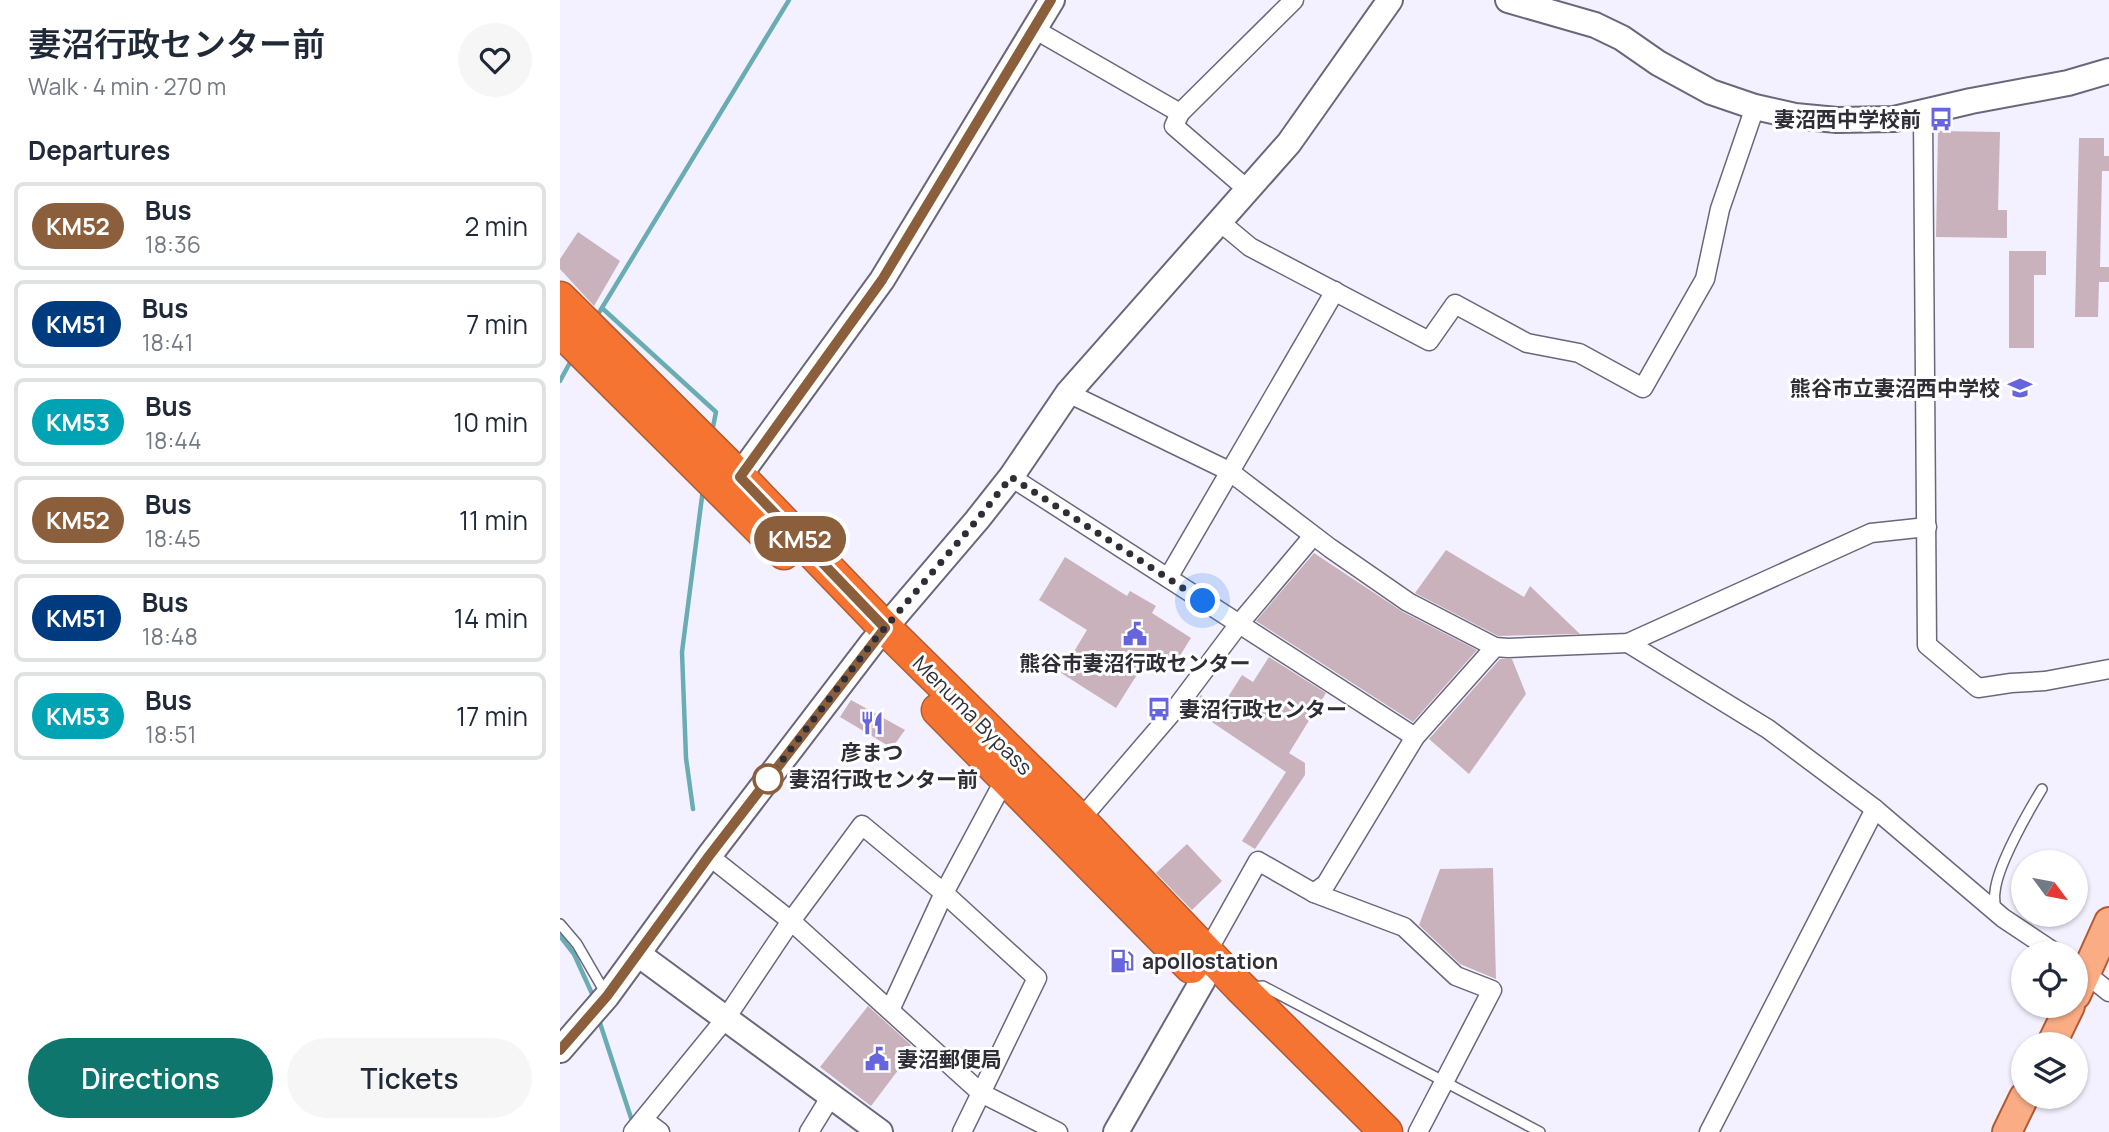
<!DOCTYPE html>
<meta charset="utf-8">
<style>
:root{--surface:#fff;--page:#f6f6f7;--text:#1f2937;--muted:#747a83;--line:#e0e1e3;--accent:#0f766e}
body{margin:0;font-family:Manrope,"Noto Sans JP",sans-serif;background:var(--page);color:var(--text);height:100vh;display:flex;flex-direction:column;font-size:26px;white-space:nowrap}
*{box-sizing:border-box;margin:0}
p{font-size:23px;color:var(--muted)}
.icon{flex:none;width:38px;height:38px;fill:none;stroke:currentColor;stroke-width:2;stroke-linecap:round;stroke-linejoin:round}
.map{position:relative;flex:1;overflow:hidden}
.details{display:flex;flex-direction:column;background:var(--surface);width:560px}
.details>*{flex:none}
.badge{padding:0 14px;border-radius:23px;font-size:24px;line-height:46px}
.needle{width:46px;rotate:122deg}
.controls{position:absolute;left:1451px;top:850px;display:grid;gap:14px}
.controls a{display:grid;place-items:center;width:77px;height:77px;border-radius:50%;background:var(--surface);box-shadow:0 2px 5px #0004;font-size:35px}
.you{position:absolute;width:35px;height:35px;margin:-18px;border:5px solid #fff;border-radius:50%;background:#1a73e8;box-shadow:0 0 0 10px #1a73e833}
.map>.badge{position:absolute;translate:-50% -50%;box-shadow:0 0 0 4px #fff}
h2{padding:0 28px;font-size:26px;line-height:63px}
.round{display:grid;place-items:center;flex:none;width:74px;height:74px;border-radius:37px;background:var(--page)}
.head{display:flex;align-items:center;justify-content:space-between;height:119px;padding:0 28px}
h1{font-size:33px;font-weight:600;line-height:52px}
.action{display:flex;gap:14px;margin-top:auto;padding:14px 28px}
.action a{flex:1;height:80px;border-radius:42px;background:var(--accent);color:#fff;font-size:28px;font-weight:600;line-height:80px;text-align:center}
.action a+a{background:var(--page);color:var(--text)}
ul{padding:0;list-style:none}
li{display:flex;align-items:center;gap:21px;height:88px;margin:0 14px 10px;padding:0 14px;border:4px solid var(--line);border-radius:10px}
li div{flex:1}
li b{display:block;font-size:26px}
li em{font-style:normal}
li .badge{min-width:77px;font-weight:700;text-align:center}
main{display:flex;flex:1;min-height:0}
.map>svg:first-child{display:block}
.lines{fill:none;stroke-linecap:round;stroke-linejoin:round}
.stream{stroke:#6aacb3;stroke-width:4.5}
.building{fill:#c9b2bc}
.lane-casing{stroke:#6a677a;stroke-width:12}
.street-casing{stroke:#6a677a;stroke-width:21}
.secondary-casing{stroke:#6a677a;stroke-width:28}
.primary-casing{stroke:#b05c33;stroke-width:32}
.highway-casing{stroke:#b05c33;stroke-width:35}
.lane{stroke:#fff;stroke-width:9}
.street{stroke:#fff;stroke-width:18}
.secondary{stroke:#fff;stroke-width:24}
.primary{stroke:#faac84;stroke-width:28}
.highway{stroke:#f67432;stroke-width:32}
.line-casing{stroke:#fff;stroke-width:16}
.line{stroke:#8b5e3c;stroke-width:10}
.walk{stroke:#2f2e36;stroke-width:7;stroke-dasharray:0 12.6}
.stop-dot{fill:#fff;stroke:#8b5e3c;stroke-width:3.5}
.labels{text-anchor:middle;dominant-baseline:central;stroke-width:6;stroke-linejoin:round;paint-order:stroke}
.poi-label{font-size:21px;font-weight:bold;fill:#2f2e36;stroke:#fff;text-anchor:start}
.street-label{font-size:21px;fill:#2f2e36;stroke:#fff}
.stop-label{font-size:21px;font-weight:bold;fill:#2f2e36;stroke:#fff;text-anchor:start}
</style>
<main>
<section class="details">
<div class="head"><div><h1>妻沼行政センター前</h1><p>Walk · 4 min · 270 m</p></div><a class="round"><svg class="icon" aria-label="heart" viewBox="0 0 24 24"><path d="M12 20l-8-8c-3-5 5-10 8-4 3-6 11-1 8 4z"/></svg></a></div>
<h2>Departures</h2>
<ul>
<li><span class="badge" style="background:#8b5e3c;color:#fff">KM52</span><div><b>Bus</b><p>18:36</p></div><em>2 min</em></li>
<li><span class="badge" style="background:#003b80;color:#fff">KM51</span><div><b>Bus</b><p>18:41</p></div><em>7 min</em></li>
<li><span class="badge" style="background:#00a3b4;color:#fff">KM53</span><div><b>Bus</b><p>18:44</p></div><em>10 min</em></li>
<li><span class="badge" style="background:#8b5e3c;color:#fff">KM52</span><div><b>Bus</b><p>18:45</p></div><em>11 min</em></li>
<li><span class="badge" style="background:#003b80;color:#fff">KM51</span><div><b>Bus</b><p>18:48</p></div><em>14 min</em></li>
<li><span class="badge" style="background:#00a3b4;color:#fff">KM53</span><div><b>Bus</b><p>18:51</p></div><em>17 min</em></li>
</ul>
<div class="action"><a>Directions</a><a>Tickets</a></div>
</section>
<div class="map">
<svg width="1549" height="1132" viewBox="0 0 1549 1132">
<rect width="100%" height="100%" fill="#f3f1ff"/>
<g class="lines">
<g class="stream">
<polyline points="42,308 156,412 152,432"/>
<polyline points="37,316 229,0"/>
<polyline points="0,381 13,357"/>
<polyline points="133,809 126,758 122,652 143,489"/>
<polyline points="0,936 14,954 34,998"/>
<polyline points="39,1020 73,1124"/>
</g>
</g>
<g class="building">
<polygon points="1378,131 1440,132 1438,210 1447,210 1447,238 1376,237"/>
<polygon points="1519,138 1544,138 1544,156 1549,156 1549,171 1542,171 1540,267 1549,267 1549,282 1539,282 1538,317 1515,317"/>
<polygon points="18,232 60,261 34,306 0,269 0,259"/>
<polygon points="1449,251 1486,251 1486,275 1474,275 1474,348 1449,348"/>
<polygon points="886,550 964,597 970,586 1020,634 938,636 855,593"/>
<polygon points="754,553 843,612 917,650 853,722 696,621"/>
<polygon points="505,557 567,596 570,591 596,606 592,613 631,638 612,668 590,654 556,708 501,673 527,630 479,600"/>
<polygon points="709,657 766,693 729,753 745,763 745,775 695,849 682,841 726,772 631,708 641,695 661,708 682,675 693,682"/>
<polygon points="940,659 952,659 966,694 909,774 869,739"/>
<polygon points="291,700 345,730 332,748 280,717"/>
<polygon points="627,844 662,881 632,910 596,873"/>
<polygon points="933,868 936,979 900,964 859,925 880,869"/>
<polygon points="308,1006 351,1045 335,1065 339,1069 311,1106 260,1067"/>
</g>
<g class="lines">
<g class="lane-casing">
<g id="lane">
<path d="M1436,909C1435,904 1434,897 1435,892C1437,866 1468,812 1482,789"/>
<polyline points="0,924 17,944 46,994"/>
<polyline points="689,987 703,986 980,1132"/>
</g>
</g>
<g class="street-casing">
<g id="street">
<polyline points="474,29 620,113"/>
<polyline points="1363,113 1367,645 1418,688 1451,683 1485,681 1549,669"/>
<polyline points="688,190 614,126 620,113 734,0"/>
<polyline points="660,222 690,247 869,341 895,304 967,343 1019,353 1083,388 1145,279 1160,209 1195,107"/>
<polyline points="508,393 669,471 770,548 848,602 935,647 948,648 1068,643 1311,533 1367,527"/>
<polyline points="451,477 855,737"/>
<polyline points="608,578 775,291"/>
<polyline points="1068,643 1208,729 1315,809 1443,918 1497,954"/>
<polyline points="520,820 616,708 679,624 753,536"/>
<polyline points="149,856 231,921 421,1093 498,1132"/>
<polyline points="754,893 766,884 855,737 935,647"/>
<polyline points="647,952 698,861 754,893 844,927 896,976 932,990 858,1132"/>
<polyline points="1519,968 1549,992"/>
<polyline points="330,1010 384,893 445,779"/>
<polyline points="84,1120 100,1132"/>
<polyline points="73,1132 166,1018 231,921 302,825 384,893 477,978 402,1132"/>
<polyline points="249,1132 271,1096"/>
<polyline points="1149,1132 1315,809"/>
</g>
</g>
<g class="secondary-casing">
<g id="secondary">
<polyline points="948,0 1035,25 1062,38 1098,63 1151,92 1195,107 1235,116 1277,120 1334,119 1411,101 1508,83 1549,71"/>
<polyline points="169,490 322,280 492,0"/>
<polyline points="78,954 320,1132"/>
<polyline points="0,1050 47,996 149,856 312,643 417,520 451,477 508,393 729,143 830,0"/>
<polyline points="556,1132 643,980"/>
</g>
</g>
<g class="primary-casing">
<g id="primary">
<polyline points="1516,995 1549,922"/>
<polyline points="1491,1045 1510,1006"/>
<polyline points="1447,1132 1464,1097"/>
</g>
</g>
<g class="highway-casing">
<g id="highway">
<polyline points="0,298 180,477 325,628 520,820 680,987 826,1132"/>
<polyline points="0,330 224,553"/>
<polyline points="378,710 631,967"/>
</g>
</g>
<use href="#lane" class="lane"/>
<use href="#street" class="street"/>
<use href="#secondary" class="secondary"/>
<use href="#primary" class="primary"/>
<use href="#highway" class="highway"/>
</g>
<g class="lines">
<g class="line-casing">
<polyline id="line" points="0,1050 47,996 149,856 325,628 180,477 322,280 491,0"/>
</g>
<use href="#line" class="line"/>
<polyline class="walk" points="208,779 312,643 417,520 451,477 643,601"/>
</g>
<defs>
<g id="bus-bare" transform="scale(1.89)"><path d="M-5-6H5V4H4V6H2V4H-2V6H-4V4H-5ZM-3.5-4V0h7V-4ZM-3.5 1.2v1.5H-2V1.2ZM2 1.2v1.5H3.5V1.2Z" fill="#6765de" stroke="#fff" stroke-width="2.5" paint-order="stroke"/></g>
<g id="school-bare" transform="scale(1.89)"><path d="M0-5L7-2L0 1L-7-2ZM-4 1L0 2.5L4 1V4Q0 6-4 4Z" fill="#6765de" stroke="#fff" stroke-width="2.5" paint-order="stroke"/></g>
<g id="civic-bare" transform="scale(1.89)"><path d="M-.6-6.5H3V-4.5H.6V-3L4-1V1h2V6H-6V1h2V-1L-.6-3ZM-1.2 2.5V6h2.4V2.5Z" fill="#6765de" stroke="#fff" stroke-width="2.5" paint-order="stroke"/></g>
<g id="restaurant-bare" transform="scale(1.89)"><path d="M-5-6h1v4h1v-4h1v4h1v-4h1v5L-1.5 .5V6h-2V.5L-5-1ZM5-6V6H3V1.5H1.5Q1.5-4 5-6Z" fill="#6765de" stroke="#fff" stroke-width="2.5" paint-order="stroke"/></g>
<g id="fuel-bare" transform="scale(1.89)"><path d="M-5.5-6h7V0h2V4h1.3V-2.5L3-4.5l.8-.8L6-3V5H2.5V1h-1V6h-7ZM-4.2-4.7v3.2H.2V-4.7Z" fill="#6765de" stroke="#fff" stroke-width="2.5" paint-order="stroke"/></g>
</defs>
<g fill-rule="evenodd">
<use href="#bus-bare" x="1381" y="119"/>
<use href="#school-bare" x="1460" y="388"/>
<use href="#civic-bare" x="575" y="634"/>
<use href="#bus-bare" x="599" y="709"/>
<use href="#restaurant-bare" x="312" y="723"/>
<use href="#fuel-bare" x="562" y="961"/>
<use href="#civic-bare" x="317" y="1059"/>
</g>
<circle class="stop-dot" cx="208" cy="779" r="14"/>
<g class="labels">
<g class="poi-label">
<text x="1361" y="119" text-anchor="end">妻沼西中学校前</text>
<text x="1440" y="388" text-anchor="end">熊谷市立妻沼西中学校</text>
<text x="575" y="663" text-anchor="middle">熊谷市妻沼行政センター</text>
<text x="619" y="709">妻沼行政センター</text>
<text x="312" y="752" text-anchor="middle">彦まつ</text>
<text x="582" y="961">apollostation</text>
<text x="337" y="1059">妻沼郵便局</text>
</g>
<g class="street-label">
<text transform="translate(413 715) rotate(45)">Menuma Bypass</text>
</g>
<g class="stop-label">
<text x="229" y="779">妻沼行政センター前</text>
</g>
</g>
</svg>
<div class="controls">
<a><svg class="needle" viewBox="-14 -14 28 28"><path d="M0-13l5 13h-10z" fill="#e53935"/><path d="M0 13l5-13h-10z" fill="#747a83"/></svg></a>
<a><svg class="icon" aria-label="locate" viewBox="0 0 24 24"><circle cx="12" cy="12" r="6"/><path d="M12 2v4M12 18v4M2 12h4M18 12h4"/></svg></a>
<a><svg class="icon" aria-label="layers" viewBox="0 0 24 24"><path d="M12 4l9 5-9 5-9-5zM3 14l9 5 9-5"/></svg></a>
</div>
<div class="you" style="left:643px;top:601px"></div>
<b class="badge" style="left:240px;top:539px;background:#8b5e3c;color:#fff">KM52</b>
</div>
</main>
